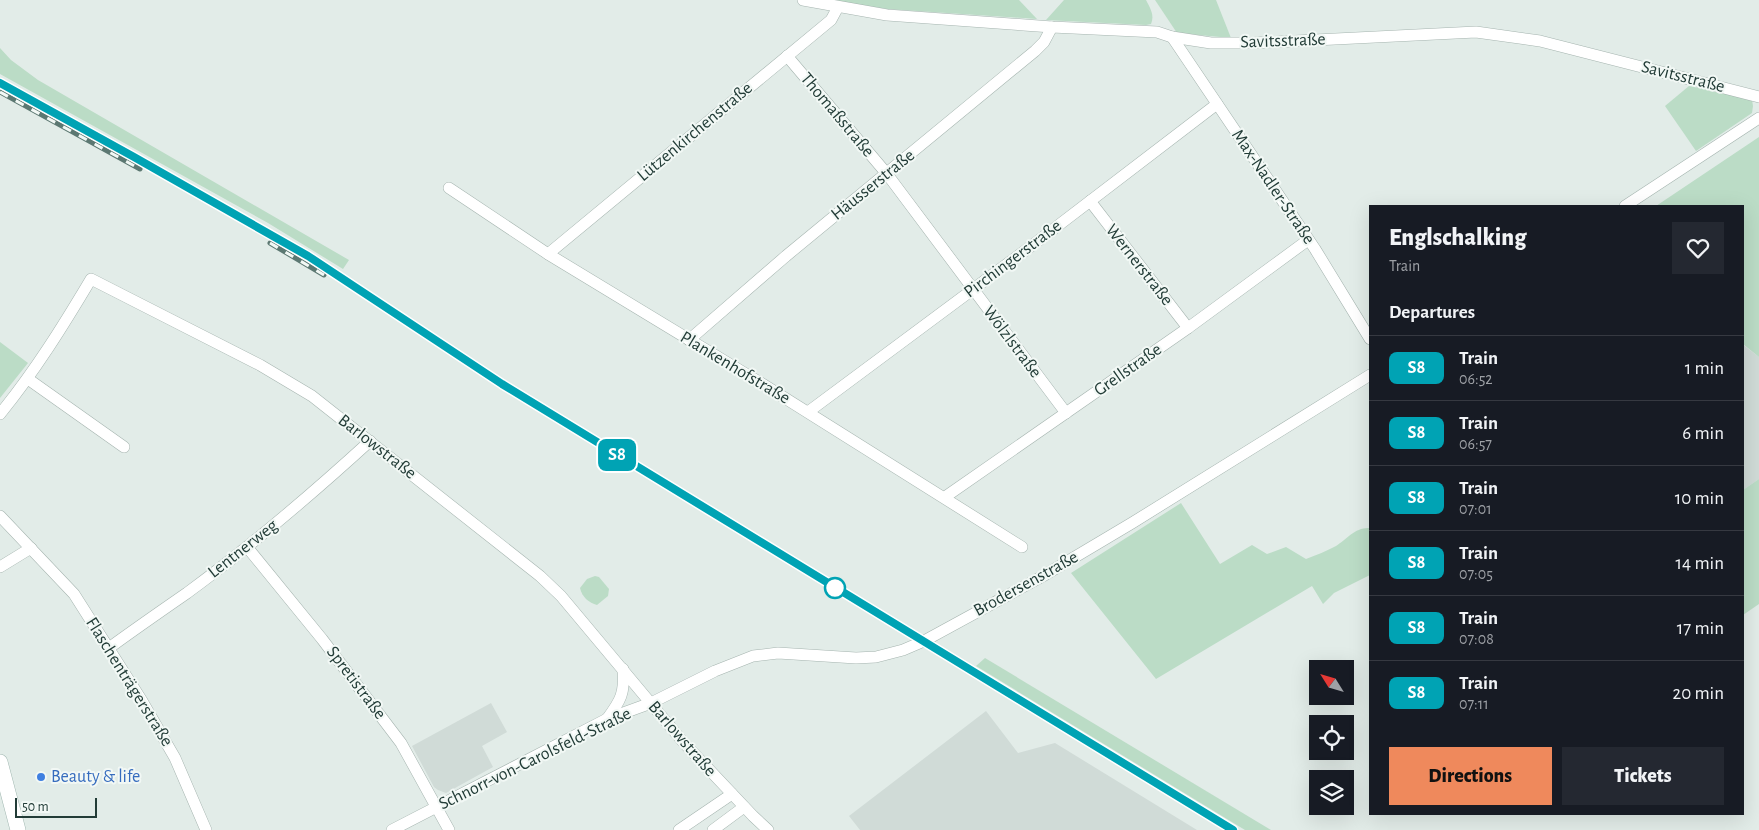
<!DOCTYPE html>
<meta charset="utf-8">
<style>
:root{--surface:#171b24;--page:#242831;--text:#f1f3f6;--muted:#9ea1a6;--line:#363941;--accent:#ef895c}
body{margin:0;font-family:"Alegreya Sans",sans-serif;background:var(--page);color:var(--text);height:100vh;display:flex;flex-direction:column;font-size:19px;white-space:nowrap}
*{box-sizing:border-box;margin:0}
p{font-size:16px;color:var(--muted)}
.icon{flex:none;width:28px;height:28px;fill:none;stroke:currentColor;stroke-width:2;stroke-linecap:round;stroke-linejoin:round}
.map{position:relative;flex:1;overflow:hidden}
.panel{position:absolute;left:1369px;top:205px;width:375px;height:610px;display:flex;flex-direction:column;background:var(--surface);border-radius:0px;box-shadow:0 5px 20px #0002}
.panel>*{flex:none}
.badge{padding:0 10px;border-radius:8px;font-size:18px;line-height:32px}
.needle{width:32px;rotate:307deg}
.tools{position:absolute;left:1309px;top:660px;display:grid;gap:10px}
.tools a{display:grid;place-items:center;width:45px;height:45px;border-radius:0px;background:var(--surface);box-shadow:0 5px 20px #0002;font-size:25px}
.scale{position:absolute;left:15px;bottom:12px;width:82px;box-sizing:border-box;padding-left:5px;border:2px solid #223c37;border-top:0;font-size:14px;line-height:18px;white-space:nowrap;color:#223c37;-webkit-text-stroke:4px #f2f8f5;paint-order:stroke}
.map>.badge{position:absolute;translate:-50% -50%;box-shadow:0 0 0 2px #fff}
h2{padding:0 20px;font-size:19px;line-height:45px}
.round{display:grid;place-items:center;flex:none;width:52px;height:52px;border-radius:0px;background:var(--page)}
.headline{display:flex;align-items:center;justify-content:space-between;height:85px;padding:0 20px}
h1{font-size:24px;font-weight:800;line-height:38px}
.action{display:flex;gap:10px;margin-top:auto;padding:10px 20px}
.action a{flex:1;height:58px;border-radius:0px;background:var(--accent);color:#111;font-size:20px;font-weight:800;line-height:58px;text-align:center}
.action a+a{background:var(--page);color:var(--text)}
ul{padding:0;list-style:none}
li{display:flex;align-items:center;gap:15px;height:65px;padding:0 20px;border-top:1px solid var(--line)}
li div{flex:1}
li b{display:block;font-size:19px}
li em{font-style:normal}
li .badge{min-width:55px;font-weight:700;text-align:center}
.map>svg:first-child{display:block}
.built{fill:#d0dbd7}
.green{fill:#bbdcc6}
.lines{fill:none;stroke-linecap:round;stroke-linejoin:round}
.minor-casing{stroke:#a5b4af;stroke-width:12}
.secondary-casing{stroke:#a0b7b0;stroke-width:16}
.minor{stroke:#fff;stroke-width:11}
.secondary{stroke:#fff;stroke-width:15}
.rail-casing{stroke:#5c7872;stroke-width:5}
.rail{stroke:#f2f8f5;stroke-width:3;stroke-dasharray:9;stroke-linecap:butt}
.line-casing{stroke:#fff;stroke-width:11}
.line{stroke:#00a3b4;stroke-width:8}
.stop-dot{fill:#fff;stroke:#00a3b4;stroke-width:2.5}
.shop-dot{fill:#3f7fe0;stroke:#f2f8f5;stroke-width:2}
.labels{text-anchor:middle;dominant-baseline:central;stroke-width:4;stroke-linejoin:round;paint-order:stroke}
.street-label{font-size:18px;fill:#223c37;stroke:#f2f8f5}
.shop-label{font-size:18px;fill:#366cbe;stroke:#f2f8f5;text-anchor:start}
</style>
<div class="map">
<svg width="1759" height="830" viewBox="0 0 1759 830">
<rect width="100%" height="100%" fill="#e2ece8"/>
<g class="built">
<polygon points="1742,344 1759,357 1759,479 1743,490"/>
<polygon points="491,703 507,732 482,746 493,767 446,793 438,790 434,787 412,746"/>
<polygon points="986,711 1018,753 1055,743 1197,830 860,830 849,816"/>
</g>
<g class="green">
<polygon points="829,0 1019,0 1037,19 887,9"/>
<path d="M1064,0H1146C1150,8 1155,15 1151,24L1146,25L1046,20Z"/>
<polygon points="1155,0 1216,0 1231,38 1177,33"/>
<polygon points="0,48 11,60 38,80 349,260 343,269 268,223 0,74"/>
<polygon points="1689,86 1748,98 1752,100 1753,106 1752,113 1696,151 1665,106"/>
<polygon points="1759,137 1759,357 1743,344 1742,206 1656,206"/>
<polygon points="0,342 28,363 0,398"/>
<polygon points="1759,479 1759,604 1743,615 1743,490"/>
<path d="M1181,503L1220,564L1252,545L1267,554L1286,547L1306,559C1316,555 1327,551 1336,546C1347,539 1355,527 1370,528V575L1334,593L1323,604L1312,586L1156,679L1071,573Z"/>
<path d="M595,576L599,577L609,589L608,596L597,605C589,603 582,597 580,588L587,579Z"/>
<polygon points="985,658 1271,830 1245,830 976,666"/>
</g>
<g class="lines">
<g class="minor-casing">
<g id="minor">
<polyline points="803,0 887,15 1052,27 1157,32 1172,37 1211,43 1254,43 1476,32 1540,41 1759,97"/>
<polyline points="1172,37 1315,249 1370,339"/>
<polyline points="787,56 887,174 1066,413"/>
<polyline points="449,188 548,254 764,385 1022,547"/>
<polyline points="1090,201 1188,328"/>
<polyline points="1625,206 1759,118"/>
<polyline points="548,254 831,20 838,7"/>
<polyline points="689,340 786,256 1035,51 1044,42 1052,27"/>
<polyline points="28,379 124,447"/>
<polyline points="808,412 1034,244 1217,104"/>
<path d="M0,414C35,371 63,326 91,279L260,365L312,396L540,576L561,596L684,743L753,816L768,830"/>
<polyline points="945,497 1188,328 1308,240"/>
<polyline points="0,516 74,594 142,701 175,758 206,830"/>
<polyline points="247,547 322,639 401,743 449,830"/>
<polyline points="0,567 31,548"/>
<path d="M109,648C135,629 161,611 187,593C251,546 312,494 370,441"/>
<path d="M607,719C621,700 625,693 623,669"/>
<polyline points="392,830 607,719 651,703 715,671 753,656 778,653 856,658 876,657 903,650 924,641 1043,576 1132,523 1370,375"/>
<polyline points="679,830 732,794"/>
<polyline points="713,830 744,807"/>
</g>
</g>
<g class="secondary-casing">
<polyline id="secondary" points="0,762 18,830"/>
</g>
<use href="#minor" class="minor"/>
<use href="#secondary" class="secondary"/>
<g class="rail-casing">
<g id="rail">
<polyline points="0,83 105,140 308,256 502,384 1233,830"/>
<polyline points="0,92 140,169"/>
<polyline points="270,243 324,275"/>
</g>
</g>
<use href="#rail" class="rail"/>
</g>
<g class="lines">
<g class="line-casing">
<polyline id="line" points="0,83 134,157 308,256 502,384 1233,830"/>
</g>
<use href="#line" class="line"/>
</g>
<circle class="stop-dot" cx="835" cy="588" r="10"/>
<circle class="shop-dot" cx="41" cy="777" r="5"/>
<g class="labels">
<g class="street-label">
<text transform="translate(1283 41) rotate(-2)">Savitsstraße</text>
<text transform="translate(1683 77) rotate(14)">Savitsstraße</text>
<text transform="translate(837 115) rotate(50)">Thomaßstraße</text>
<text transform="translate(695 132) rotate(-40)">Lützenkirchenstraße</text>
<text transform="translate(873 185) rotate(-39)">Häusserstraße</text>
<text transform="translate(1273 187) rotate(56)">Max-Nadler-Straße</text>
<text transform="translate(1013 259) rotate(-37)">Pirchingerstraße</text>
<text transform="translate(1139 265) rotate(52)">Wernerstraße</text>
<text transform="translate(1012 342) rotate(53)">Wölzlstraße</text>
<text transform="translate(735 368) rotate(31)">Plankenhofstraße</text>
<text transform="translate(1128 370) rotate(-35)">Grellstraße</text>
<text transform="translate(377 447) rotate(38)">Barlowstraße</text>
<text transform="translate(243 549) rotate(-38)">Lentnerweg</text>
<text transform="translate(1026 584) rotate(-29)">Brodersenstraße</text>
<text transform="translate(129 682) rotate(58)">Flaschenträgerstraße</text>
<text transform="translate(356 683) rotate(53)">Spretistraße</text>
<text transform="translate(682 739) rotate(49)">Barlowstraße</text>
<text transform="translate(535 759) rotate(-26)">Schnorr-von-Carolsfeld-Straße</text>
</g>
<g class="shop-label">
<text x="51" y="777">Beauty &amp; life</text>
</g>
</g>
</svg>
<div class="tools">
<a><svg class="needle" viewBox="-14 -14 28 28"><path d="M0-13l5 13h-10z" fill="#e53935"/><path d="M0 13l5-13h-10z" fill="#9ea1a6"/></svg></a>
<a><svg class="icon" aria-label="locate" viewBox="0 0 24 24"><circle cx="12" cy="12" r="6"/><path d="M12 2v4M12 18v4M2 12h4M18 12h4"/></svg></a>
<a><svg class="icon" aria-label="layers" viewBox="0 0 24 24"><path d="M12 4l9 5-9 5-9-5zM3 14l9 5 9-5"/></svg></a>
</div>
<div class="scale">50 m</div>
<b class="badge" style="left:617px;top:455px;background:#00a3b4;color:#fff">S8</b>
<section class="panel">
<div class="headline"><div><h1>Englschalking</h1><p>Train</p></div><a class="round"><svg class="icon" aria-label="heart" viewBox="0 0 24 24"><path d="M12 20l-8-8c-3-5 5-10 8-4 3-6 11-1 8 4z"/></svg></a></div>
<h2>Departures</h2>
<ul>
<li><span class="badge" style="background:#00a3b4;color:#fff">S8</span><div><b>Train</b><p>06:52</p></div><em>1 min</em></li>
<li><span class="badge" style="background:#00a3b4;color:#fff">S8</span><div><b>Train</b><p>06:57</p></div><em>6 min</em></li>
<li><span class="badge" style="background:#00a3b4;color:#fff">S8</span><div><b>Train</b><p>07:01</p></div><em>10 min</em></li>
<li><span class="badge" style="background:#00a3b4;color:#fff">S8</span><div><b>Train</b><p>07:05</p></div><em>14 min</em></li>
<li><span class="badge" style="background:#00a3b4;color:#fff">S8</span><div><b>Train</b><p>07:08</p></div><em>17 min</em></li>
<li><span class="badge" style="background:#00a3b4;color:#fff">S8</span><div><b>Train</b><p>07:11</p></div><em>20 min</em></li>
</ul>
<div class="action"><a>Directions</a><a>Tickets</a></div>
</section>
</div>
